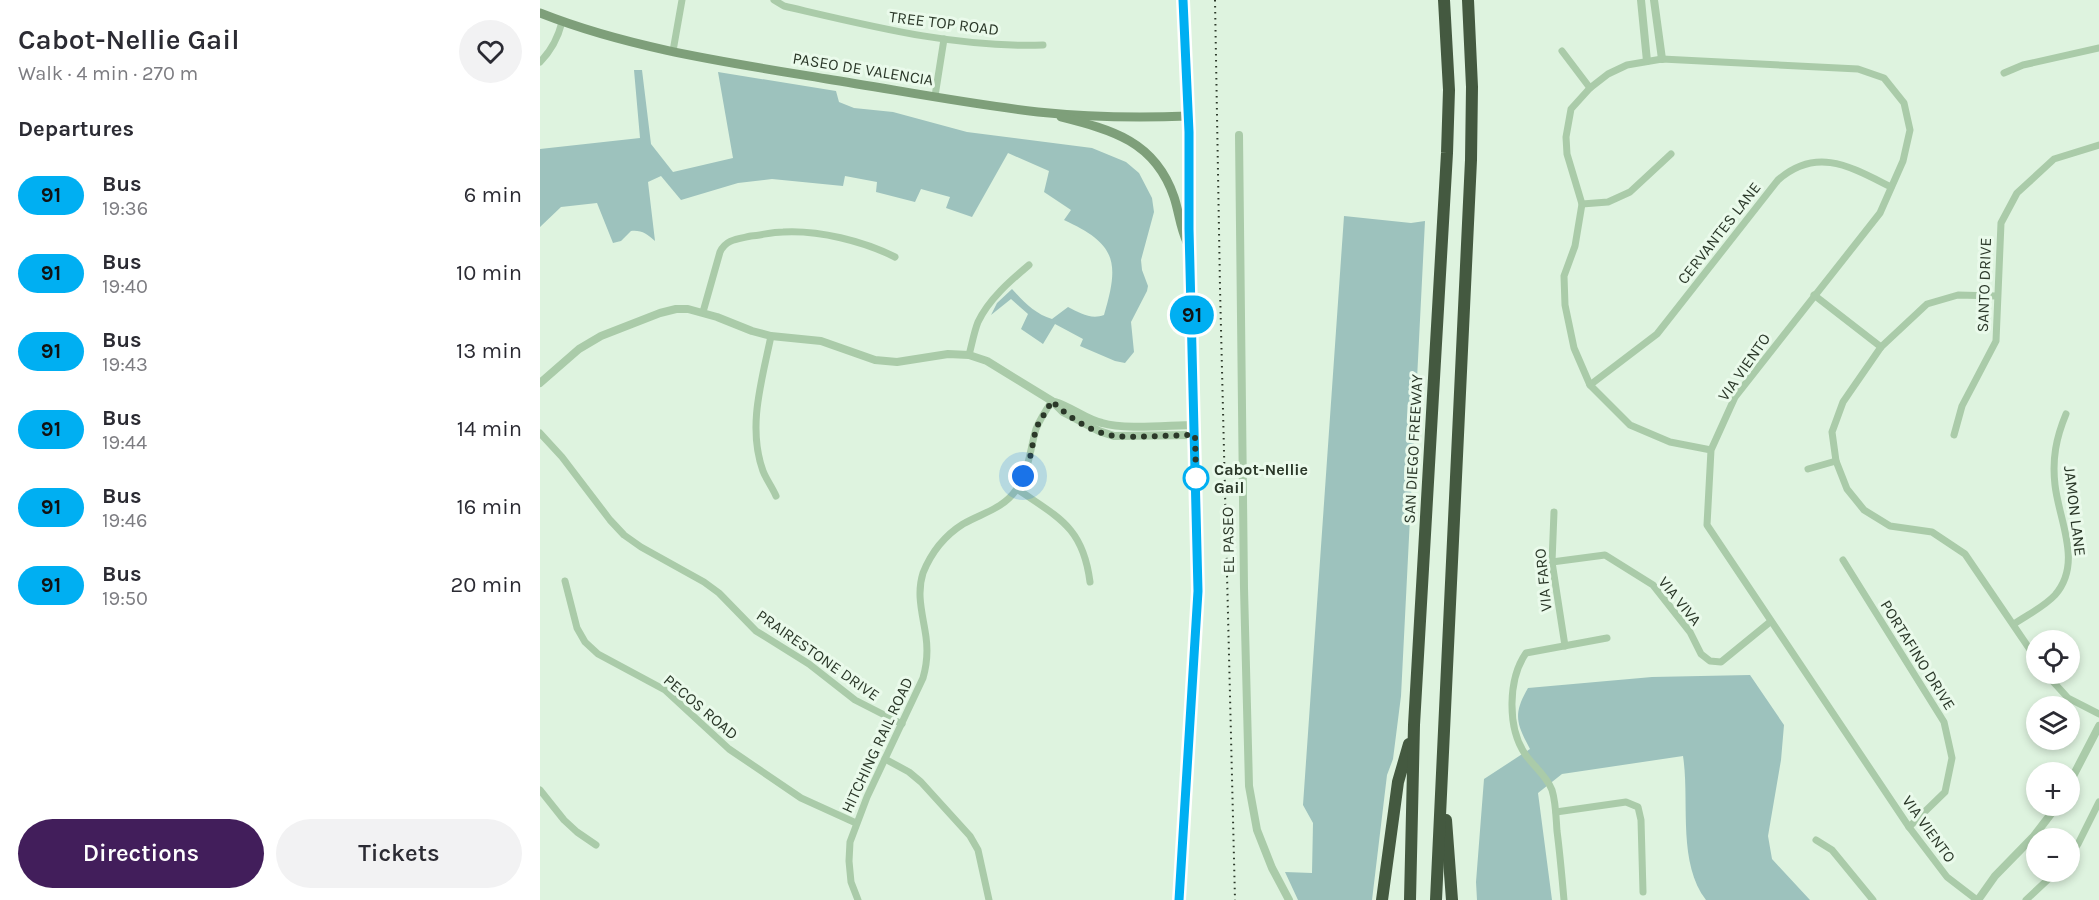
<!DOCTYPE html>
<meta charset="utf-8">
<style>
:root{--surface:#fff;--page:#f2f2f3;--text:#2b2b33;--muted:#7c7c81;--accent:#421e5b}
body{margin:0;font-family:Karla,sans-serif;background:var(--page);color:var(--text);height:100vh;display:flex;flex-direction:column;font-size:22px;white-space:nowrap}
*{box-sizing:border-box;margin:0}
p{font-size:20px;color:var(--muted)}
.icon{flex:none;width:33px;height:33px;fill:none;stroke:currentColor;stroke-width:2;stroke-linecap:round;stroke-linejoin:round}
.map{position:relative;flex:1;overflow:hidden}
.sheet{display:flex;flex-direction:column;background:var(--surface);width:540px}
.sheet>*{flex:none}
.badge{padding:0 12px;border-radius:20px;font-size:21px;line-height:39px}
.controls{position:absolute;left:1486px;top:630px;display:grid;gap:12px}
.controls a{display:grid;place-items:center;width:54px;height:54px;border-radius:50%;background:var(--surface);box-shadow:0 3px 9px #0003;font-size:30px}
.you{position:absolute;width:30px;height:30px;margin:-15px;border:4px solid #fff;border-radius:50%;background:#1a73e8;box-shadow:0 0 0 9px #1a73e833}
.map>.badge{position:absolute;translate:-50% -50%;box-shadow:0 0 0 3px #fff}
h2{padding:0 18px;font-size:22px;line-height:54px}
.round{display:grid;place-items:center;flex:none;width:63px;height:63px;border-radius:32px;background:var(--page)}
.summary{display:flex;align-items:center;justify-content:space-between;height:102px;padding:0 18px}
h1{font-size:28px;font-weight:600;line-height:45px}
.button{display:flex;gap:12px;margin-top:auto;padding:12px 18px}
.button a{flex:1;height:69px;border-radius:36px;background:var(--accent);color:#fff;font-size:24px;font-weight:600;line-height:69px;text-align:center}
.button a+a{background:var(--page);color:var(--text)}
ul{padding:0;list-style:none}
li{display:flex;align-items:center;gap:18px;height:78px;padding:0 18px}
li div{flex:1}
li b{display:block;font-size:22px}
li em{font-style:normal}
li .badge{min-width:66px;font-weight:700;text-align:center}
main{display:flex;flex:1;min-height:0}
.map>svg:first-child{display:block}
.green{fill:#9dc2bd}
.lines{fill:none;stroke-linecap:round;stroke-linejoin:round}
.minor{stroke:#aacba9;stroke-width:7}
.tertiary{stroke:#aacba9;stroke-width:8}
.secondary{stroke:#7e9f7a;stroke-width:9}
.motorway{stroke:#445940;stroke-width:12}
.rail{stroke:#2b3829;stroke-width:2;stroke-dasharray:1.5 4.5;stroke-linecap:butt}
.line-casing{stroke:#fff;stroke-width:14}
.line{stroke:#00aff2;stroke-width:9}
.walk{stroke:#2b3829;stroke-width:6;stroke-dasharray:0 10.8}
.stop-dot{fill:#fff;stroke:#00aff2;stroke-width:3}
.labels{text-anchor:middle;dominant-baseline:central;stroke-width:6;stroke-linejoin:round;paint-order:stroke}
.street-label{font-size:16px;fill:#2b3829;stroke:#eafaeb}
.stop-label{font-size:16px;font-weight:bold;fill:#2b3829;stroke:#eafaeb;text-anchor:start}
</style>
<main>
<section class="sheet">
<div class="summary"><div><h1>Cabot-Nellie Gail</h1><p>Walk · 4 min · 270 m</p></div><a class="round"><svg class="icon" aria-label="heart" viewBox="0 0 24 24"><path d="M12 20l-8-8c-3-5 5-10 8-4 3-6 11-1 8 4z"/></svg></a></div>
<h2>Departures</h2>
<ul>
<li><span class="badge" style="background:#00aff2;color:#111">91</span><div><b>Bus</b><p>19:36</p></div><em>6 min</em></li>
<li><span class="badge" style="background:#00aff2;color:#111">91</span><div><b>Bus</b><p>19:40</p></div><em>10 min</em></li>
<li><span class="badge" style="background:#00aff2;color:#111">91</span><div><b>Bus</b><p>19:43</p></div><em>13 min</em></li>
<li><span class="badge" style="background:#00aff2;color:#111">91</span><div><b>Bus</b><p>19:44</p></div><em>14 min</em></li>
<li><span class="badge" style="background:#00aff2;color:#111">91</span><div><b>Bus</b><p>19:46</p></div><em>16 min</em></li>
<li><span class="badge" style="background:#00aff2;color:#111">91</span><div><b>Bus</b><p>19:50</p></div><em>20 min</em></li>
</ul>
<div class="button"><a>Directions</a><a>Tickets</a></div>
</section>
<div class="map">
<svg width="1559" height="900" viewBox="0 0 1559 900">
<rect width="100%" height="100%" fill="#def3df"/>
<g class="green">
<path d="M94,70H102L111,144L133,172L193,158L178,72L296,91L299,102L314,108L353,112L427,132L552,148L586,162L599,173L612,198L614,212L601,260L602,270L608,286L607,291L591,322L594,352L585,363L575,361L540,346L543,339L515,324L503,344L481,329L488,314L471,299L451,315L457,303L472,289C484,302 495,314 512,319L528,307C540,313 551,320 564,315C580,261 576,244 524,220L531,210L504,192L509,171L468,153L432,217L406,208L410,197L381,189L375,202L336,192L337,182L305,176L303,186L232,179L198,183L141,200L121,176L108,182L115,241C107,234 102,230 91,231L81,241L73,243L57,203L21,207L0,227V149L100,138Z"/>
<polygon points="804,216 871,223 885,221 861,696 853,759 847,775 832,900 758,900 745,872 772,873 773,823 763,805"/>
<path d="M1210,675L1244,725L1241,760L1228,836L1232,859L1270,900H1166C1137,862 1150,801 1143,756L1022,774L998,793L1012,900H937L936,882L944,779L990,749C976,723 973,714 988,688L1112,677Z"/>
</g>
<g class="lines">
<g class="minor">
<path d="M234,0L244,6C330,26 415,48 503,45"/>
<polyline points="133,51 142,0"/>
<polyline points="1022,51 1050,88"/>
<path d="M0,62C12,50 18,38 22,22"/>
<polyline points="1464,73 1483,65 1559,48"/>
<polyline points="395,96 404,39"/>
<polyline points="1042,204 1068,202 1090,192 1131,154"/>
<polyline points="1274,295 1341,347"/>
<polyline points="1456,296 1418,295 1387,304 1341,347 1303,402 1292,432 1296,461 1307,489 1324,510 1350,526 1392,532 1425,554 1497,660"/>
<path d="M163,312L180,252C186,239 198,239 211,236C222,235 232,232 243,232C279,230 323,241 355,257"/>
<path d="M231,336C222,380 207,427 223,471C226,479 232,487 236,496"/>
<path d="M429,355C432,344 434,332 438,322C449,299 470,281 489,265"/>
<path d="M1050,385L1117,334L1238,180C1277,146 1311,167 1351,187"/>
<polyline points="0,433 22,457 70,520 84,535 101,547 164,582 179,593 216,631 269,664 315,700 362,724"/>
<polyline points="1414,435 1422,406 1456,341 1461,223 1477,193 1514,159 1559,145"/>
<polyline points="1171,450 1130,442 1090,425 1050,385 1034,348 1025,305 1024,276 1035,246 1042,204 1027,154 1026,137 1031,109 1050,88 1068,74 1087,65 1122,59 1318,69 1344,78 1364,103 1370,130 1363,161 1340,213 1195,397 1171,450 1167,525 1369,827 1407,877 1437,900"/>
<polyline points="1268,469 1296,461"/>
<path d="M477,489C519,518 543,527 550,582"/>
<polyline points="1014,512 1012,562 1025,646"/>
<polyline points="1303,560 1404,722 1412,758 1405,792 1369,827"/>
<polyline points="1012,562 1065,555 1113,585 1150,632 1161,654 1170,661 1181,662 1230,622"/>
<polyline points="25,581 37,628 45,642 58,654 125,690 189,749 261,798 316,823"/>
<path d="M1474,624C1487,615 1504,607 1515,595C1543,563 1519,521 1515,485C1512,459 1516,438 1526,414"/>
<polyline points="1506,674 1528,698 1559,714"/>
<polyline points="345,759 369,772 381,782 430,836 438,850 449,900"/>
<polyline points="0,790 24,820 37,832 56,845"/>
<polyline points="1016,812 1086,802 1098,807 1101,820 1103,892"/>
<polyline points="1276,840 1292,850 1333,900"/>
<polyline points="1530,855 1538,844 1559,802"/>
<path d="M318,900L311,882L309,861L310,842L327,797L383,678C387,664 388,651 386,637C383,615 376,595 383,573C391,553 404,536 423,524C442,513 463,509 476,490C489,472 490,449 496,429C500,419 506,410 512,401"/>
<path d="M1024,900C1022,877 1020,854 1017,831C1016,818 1016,803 1012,790C1006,775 993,766 985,754C967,727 968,679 986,653L1067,638"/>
<polyline points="1486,900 1516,872"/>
</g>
<g class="tertiary">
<polyline points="1101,0 1107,61"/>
<polyline points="1114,0 1122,59"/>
<polyline points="699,135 704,588 709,786 717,830 732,868 749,900"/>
<polyline points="0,383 39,349 61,336 120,313 136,309 148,309 177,317 212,331 231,336 281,341 335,360 357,362 408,354 429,355 447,361 512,401 523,412 559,431 574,436 655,435"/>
<path d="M515,402C532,407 545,419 562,423C586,430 629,425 655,425"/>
<polyline points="1530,782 1559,726"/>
<polyline points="1438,900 1455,876 1494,836 1517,806"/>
</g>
<g class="secondary">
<path d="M0,13C91,49 191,63 287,79C357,90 428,104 498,112C547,117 598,118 648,116"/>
<path d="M521,117C572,130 615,141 634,197C639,212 640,227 647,242"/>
<polyline points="639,900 658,592 649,229 649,132 643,0"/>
</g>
<g class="motorway">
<polyline points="906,820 912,900"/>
<polyline points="842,900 858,782 869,744"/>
<polyline points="870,900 874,725 907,153 909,90 904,0"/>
<polyline points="896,900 931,160 932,87 928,0"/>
</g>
<polyline class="rail" points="675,0 680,288 695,900"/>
</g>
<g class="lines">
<g class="line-casing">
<polyline id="line" points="639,900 658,591 649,229 649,132 643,0"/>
</g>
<use href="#line" class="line"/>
<path class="walk" d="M483,476L489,463L496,428L512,401C528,417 553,434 576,436C602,438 629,435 655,435L656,478"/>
</g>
<circle class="stop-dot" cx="656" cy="478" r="12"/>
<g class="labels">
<g class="street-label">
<text transform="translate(404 23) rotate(7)">TREE TOP ROAD</text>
<text transform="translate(323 69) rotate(9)">PASEO DE VALENCIA</text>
<text transform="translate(1179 233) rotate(-52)">CERVANTES LANE</text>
<text transform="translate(1444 285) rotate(-88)">SANTO DRIVE</text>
<text transform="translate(1204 367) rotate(-55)">VIA VIENTO</text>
<text transform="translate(873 449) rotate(-87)">SAN DIEGO FREEWAY</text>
<text transform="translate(1535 511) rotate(83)">JAMON LANE</text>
<text transform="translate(688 540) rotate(-91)">EL PASEO</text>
<text transform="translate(1003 580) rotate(-96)">VIA FARO</text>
<text transform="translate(1140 601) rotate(51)">VIA VIVA</text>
<text transform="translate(278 655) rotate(35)">PRAIRESTONE DRIVE</text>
<text transform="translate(1378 655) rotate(58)">PORTAFINO DRIVE</text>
<text transform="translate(161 707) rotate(40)">PECOS ROAD</text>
<text transform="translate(337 745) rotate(-65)">HITCHING RAIL ROAD</text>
<text transform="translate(1389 829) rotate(54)">VIA VIENTO</text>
</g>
<g class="stop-label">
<text x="674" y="469">Cabot-Nellie<tspan x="674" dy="18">Gail</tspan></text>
</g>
</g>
</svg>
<div class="controls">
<a><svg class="icon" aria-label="locate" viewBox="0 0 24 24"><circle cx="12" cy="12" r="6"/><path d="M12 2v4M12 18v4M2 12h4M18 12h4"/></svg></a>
<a><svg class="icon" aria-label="layers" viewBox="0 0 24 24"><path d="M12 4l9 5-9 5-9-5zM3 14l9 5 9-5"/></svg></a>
<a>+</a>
<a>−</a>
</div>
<div class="you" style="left:483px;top:476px"></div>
<b class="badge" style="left:652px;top:315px;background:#00aff2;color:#111">91</b>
</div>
</main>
